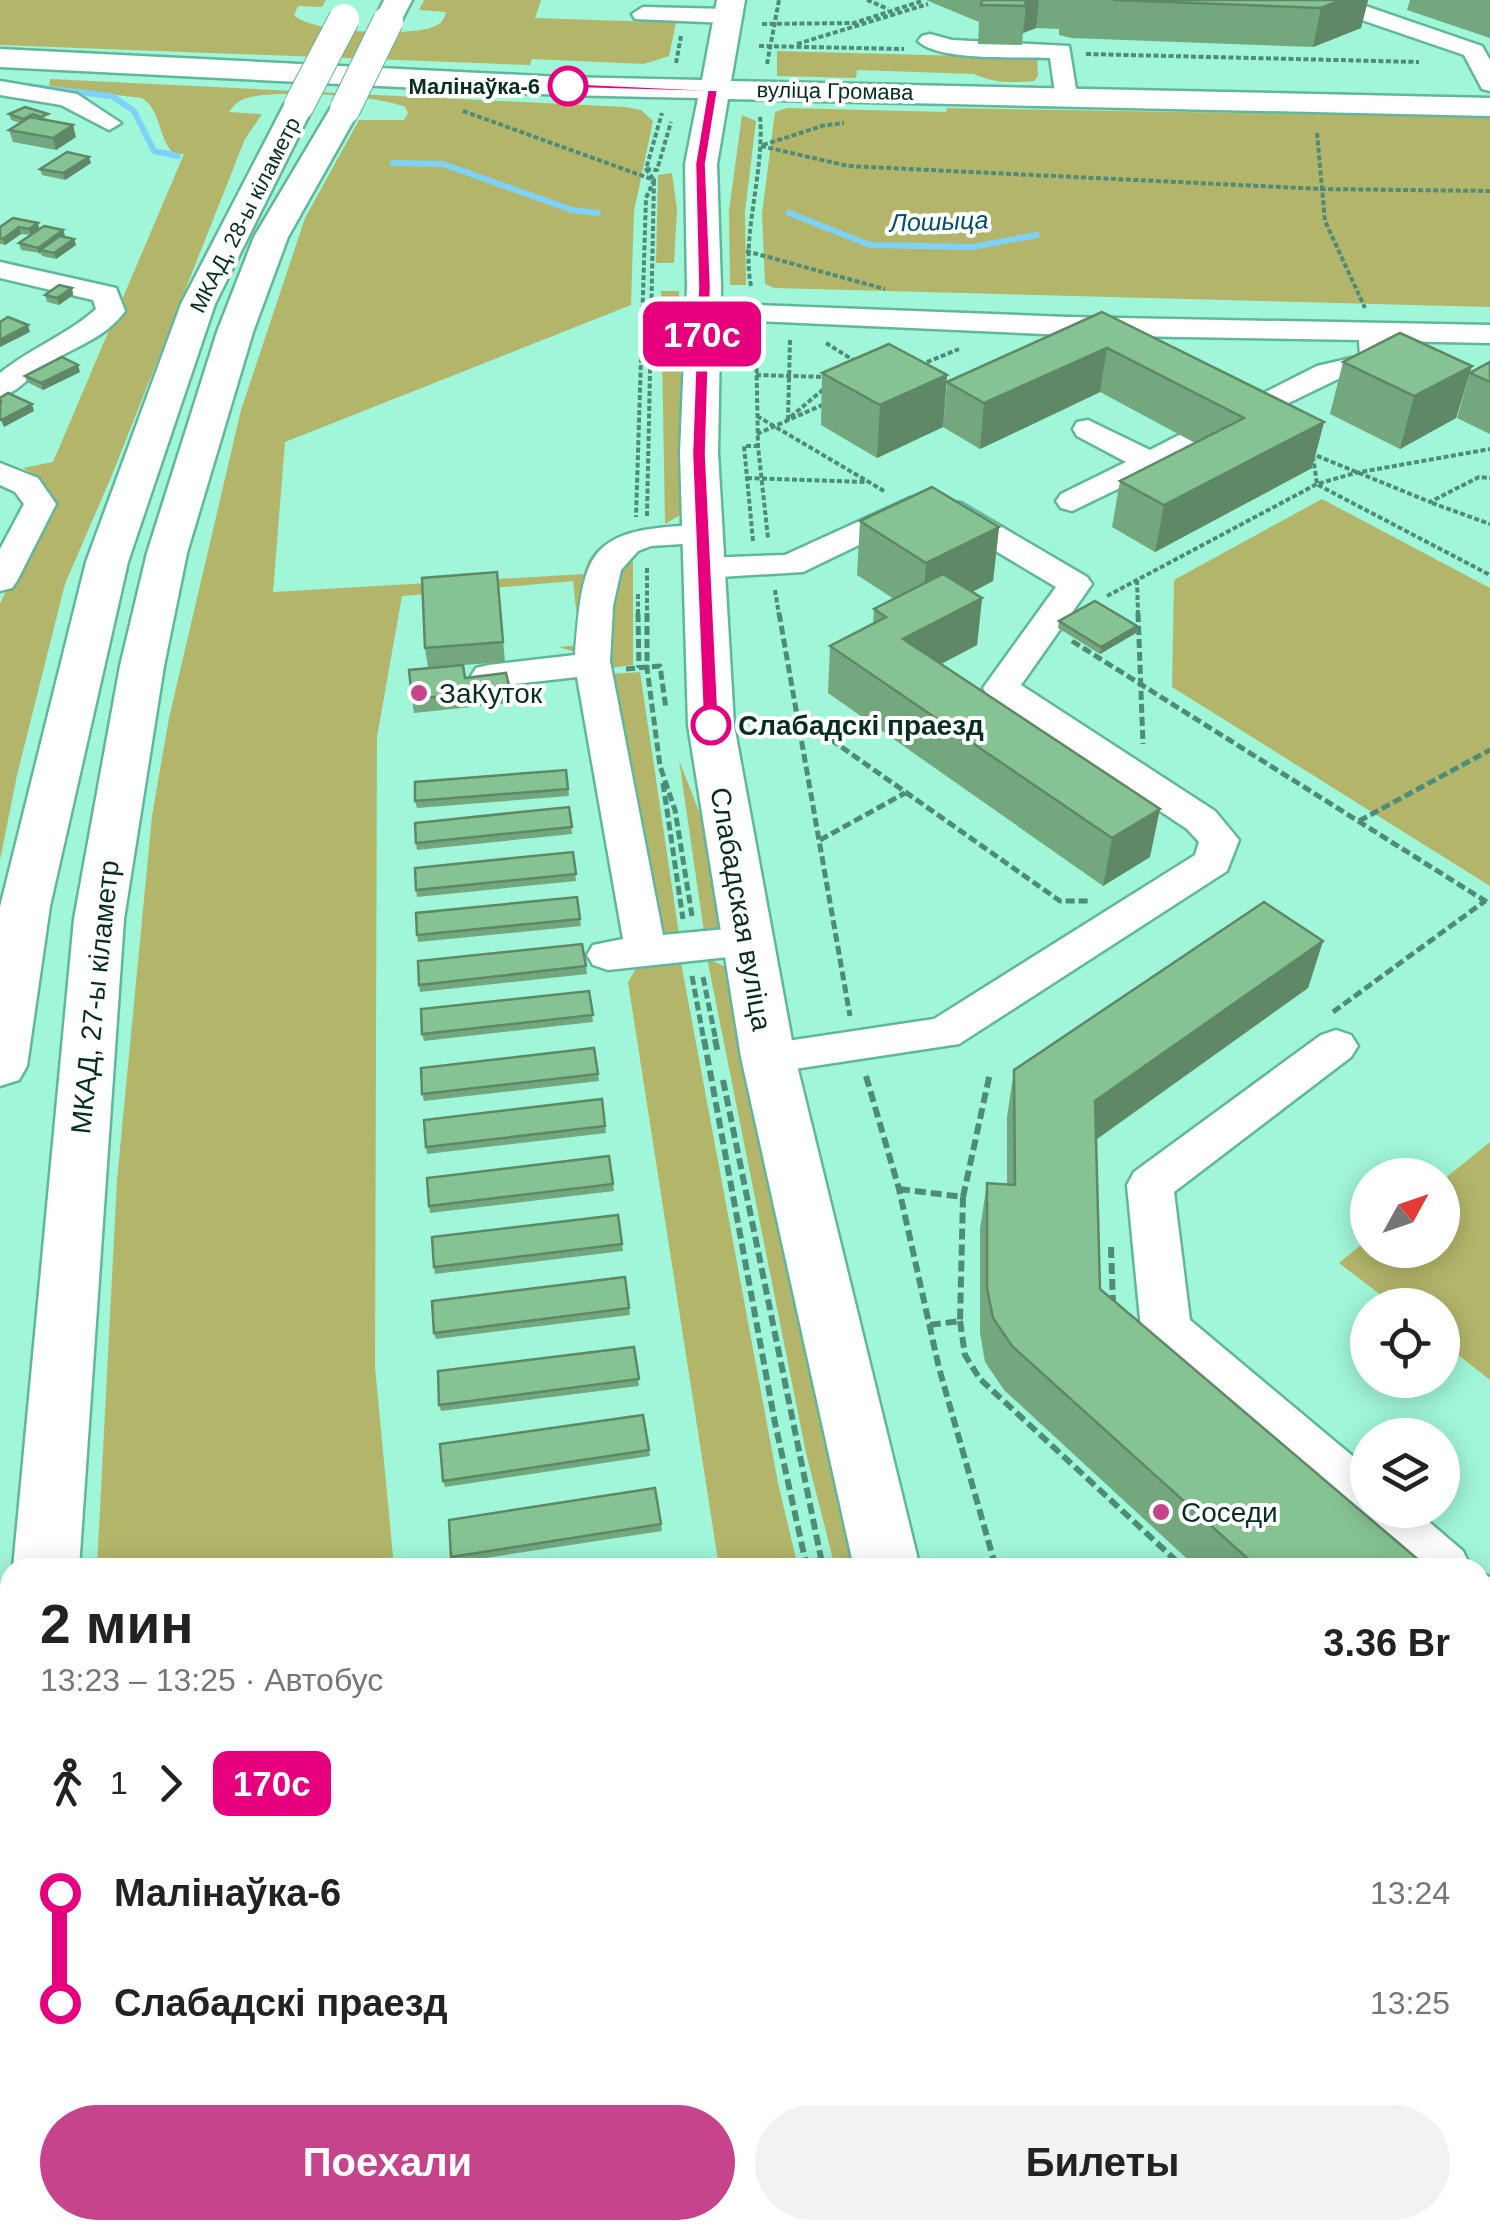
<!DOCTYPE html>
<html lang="ru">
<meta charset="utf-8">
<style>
:root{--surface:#fff;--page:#f2f2f2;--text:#222;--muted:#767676;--accent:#c6448b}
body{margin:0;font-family:Helvetica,sans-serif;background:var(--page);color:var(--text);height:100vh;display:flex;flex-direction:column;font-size:38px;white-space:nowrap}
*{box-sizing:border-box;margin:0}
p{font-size:32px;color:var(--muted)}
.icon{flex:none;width:55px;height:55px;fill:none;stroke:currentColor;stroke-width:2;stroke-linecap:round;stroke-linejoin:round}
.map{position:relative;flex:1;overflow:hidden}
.details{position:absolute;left:0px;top:1558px;width:1490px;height:682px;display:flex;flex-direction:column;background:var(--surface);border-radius:30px 30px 0 0;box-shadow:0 5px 25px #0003}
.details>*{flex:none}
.badge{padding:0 20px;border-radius:15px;font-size:35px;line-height:65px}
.needle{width:65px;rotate:50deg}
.controls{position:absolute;left:1350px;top:1158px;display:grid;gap:20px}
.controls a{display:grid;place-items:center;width:110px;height:110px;border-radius:50%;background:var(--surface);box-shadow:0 5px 25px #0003;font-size:50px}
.map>.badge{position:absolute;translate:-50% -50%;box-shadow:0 0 0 5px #fff}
.legs{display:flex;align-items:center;gap:15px;height:110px;padding:0 40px;font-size:32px}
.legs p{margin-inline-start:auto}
.headline{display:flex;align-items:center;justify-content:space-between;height:170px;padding:0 40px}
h1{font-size:55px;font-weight:800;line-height:75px}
.primary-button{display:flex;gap:20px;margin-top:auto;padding:20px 40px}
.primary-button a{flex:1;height:115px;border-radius:60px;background:var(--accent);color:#fff;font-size:40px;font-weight:800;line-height:115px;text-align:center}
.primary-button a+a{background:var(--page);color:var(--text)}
ul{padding:0 40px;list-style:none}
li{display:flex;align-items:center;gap:35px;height:110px;font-size:38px}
li i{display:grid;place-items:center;width:15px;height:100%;margin:0 12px;background:currentColor}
li i::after{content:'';width:25px;height:25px;margin:-12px;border:8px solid;border-radius:50%;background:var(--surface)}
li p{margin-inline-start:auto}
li:first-child i{background:linear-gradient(#0000 50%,currentColor 0)}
li:last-child i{background:linear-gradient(currentColor 50%,#0000 0)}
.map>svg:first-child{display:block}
.green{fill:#b3b66a}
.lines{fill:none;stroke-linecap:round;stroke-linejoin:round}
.stream{stroke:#7dd2fa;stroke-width:6}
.minor-casing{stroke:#61b79b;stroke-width:5}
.major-casing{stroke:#61b79b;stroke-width:5}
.highway-casing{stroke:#61b79b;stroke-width:5}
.path-far3{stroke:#4f8c78;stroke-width:4;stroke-dasharray:5 2.5;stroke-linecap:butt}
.path-far2{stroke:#4f8c78;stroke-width:5;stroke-dasharray:9 4;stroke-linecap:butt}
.path-far1{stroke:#4f8c78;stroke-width:6;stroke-dasharray:11 5;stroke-linecap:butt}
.path{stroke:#4f8c78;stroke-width:9;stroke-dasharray:14 6;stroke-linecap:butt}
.minor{fill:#fff;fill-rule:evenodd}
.major{fill:#fff;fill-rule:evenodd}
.highway{fill:#fff;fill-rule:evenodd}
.highway-bridge-casing{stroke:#61b79b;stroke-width:32;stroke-linecap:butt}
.highway-bridge{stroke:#fff;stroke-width:30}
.wall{fill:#73a87e}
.shaded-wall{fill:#5e8866}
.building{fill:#86c392;stroke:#5e8866;stroke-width:2.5}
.line-1{fill:#e6007e;stroke:#fff;stroke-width:2.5}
.stop-1-dot{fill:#fff;stroke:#e6007e;stroke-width:5}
.poi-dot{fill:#c6448b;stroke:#fff;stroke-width:4}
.labels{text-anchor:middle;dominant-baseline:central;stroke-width:8;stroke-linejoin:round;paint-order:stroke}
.far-stop-label{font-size:22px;font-weight:bold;fill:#082e23;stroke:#fff;text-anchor:end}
.far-street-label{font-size:22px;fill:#082e23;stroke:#fff}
.far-water-label{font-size:25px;font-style:italic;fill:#044f69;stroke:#fff}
.poi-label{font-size:28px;fill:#082e23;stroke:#fff;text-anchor:start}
.stop-label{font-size:28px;font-weight:bold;fill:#082e23;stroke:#fff;text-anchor:start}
.street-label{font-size:28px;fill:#082e23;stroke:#fff}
</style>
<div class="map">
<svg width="1490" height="2238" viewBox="0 0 1490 2238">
<rect width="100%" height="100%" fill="#a0f6d8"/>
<g class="green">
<path d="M0,0H326L322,7L298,6L294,15C311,33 406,36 430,28C440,25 444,21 446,12L419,10L424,0H541L535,18L655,22L657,18H677L669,56L644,64L532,59L530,65L0,45Z"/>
<path d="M777,51L1037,58L1038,76L1034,81C1012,83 993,83 974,74L857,70L856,78L777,76Z"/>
<path d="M50,79L625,107L641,110L653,121L634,211L631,305L285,442L273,592L584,574C589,550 606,540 628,534C591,565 593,601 583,647L575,652L559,647L580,645L573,581L402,596L377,737L375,1367L394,1567H97L117,1180L152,816L169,718L241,410L305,218L359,120H404L408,113L405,107C380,95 273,89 247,98C239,100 234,105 229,112L262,114L245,139L112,475L65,584L17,775L0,860V603L53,499L38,477L23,468L53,462L184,154H174C157,137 162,111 142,98L49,87Z"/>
<polygon points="947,108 1490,117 1490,307 774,288 765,284 762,214 775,112 787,108 946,112"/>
<polygon points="742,115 756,121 745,212 746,285 730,285 729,211"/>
<polygon points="672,173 677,210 674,263 656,263 658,175"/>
<polygon points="661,291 679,291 684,513 665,524"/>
<polygon points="1322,499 1490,588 1490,886 1172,687 1174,580"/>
<polygon points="633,552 633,665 609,668 614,578"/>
<polygon points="640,672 680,941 657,944 610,674"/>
<polygon points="679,760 707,832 723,925 720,932 705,939"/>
<polygon points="680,957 778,1483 798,1567 719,1567 628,982 640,962"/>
<polygon points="707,958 730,969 861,1567 835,1567 806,1453"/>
<polygon points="1490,1142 1490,1380 1443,1343 1442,1305 1394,1305 1339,1263 1367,1240 1368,1250 1442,1250 1443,1180"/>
<polygon points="95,2230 489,2230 491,2238 95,2238"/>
</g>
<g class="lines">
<g class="stream">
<polyline points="0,83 112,96 134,111 154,151 178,156"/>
<polyline points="393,163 443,164 572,210 598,213"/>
<polyline points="789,213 870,245 972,247 1037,235"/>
</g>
<g class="minor-casing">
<g id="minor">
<polygon points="1315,0 1348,0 1482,46 1490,60 1490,91 1482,89 1464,55 1318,5"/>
<polygon points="643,7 728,9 739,16 728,23 635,19 632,14"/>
<path d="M930,34L952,40L1069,46L1077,95L1074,100H1056L1050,58C1019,56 939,62 918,41L922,36Z"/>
<polygon points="0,81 77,94 121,123 109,130 61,105 0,95"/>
<path d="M0,262L116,288L125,311C104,340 74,346 46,365C30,375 19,392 0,397V373C31,348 67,335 96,309L93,300L0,278Z"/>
<polygon points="703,303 1067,317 1490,325 1490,343 1388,341 1390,355 1380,368 1338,379 1227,433 1216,431 1212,424 1216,417 1317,366 1360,356 1359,340 1067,335 693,318 689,312 693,306"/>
<polygon points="1088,420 1150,450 1181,434 1203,434 1208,441 1203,448 1072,511 1061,508 1056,501 1061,494 1126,462 1077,436 1073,429 1077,422"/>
<polygon points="0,463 38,478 56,504 17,581 12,588 0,591 0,549 24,504 15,492 0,485"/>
<polygon points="910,498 961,503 1087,577 1092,584 1021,685 1215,811 1239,840 1227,871 959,1044 768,1073 753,1068 746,1057 753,1046 934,1019 1195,855 1199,842 1187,829 988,696 983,688 1056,587 942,519 915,518 803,572 704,578 692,575 687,568 692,561 704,558 785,555"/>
<path d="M701,525L713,528L718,535L713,542L651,546L638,551L621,570L613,606L610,661L663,935L747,927L762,931L768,941L762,951L747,955L608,970L593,965L587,955L593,945L623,939L577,677L489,687L476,684L471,676L476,668L489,665L575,655C583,547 590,529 701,525Z"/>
<polygon points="1336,1030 1351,1035 1358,1046 1351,1057 1174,1192 1190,1320 1368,1469 1368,1510 1415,1510 1463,1551 1471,1568 1405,1568 1149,1343 1141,1329 1127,1185 1134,1172 1321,1035"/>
<polygon points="1480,1573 1490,1577 1490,1683 1480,1687"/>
<polygon points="1480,1721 1490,1723 1490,1779 1480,1777"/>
</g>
</g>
<g class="major-casing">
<g id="major">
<polygon points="717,0 745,0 731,81 1490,98 1490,116 728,99 717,164 721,287 718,453 734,725 795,1057 920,1568 854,1568 741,1057 688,725 680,453 687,287 685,164 698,98 561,95 0,67 0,49 561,77 702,80"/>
<polygon points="1035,2230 1117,2230 1120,2238 1038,2238"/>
</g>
</g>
<g class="highway-casing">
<g id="highway">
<polygon points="384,0 412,0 398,27 388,29 374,21"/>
<polygon points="299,96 310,99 314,105 215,304 128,562 50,906 27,1066 19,1080 0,1086 0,907 86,562 181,304 284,105 288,99"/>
<polygon points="345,100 356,103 360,109 288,237 253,332 187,553 164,666 124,919 79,1568 13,1568 74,919 120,666 147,553 217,332 254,237 330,109 334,103"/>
<polygon points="10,2195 10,2230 67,2230 67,2238 0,2238 0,2199"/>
</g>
</g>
<g class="path-far3">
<polyline points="867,0 888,9"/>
<polyline points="762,24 854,23 922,1"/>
<polyline points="797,44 928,4"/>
<polyline points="759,46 904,49"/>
<polyline points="1086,54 1419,62"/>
<polyline points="676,63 681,36"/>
<polyline points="767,64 779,0"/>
<polyline points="463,111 654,180 646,198 636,517"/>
<polyline points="820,126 844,123"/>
<polyline points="1317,133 1325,221 1365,308"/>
<polyline points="763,145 822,126"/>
<polyline points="761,146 848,166 1321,189 1490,191"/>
<polyline points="646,169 657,170 671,122"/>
<polyline points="746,251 885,289"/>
<path d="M751,286C741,235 765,172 760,116"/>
<polyline points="756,338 758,446 768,538"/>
<polyline points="790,340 788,419 825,388"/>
<polyline points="826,343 858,363"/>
<polyline points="920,365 959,349"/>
<polyline points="756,375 827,377"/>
<polyline points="757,416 884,491"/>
<polyline points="757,434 829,402"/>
<polyline points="1310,453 1430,502 1479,477 1490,478"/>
<polyline points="1313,456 1317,484"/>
<polyline points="747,478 866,482"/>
<polyline points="1318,485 1490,575"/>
<polyline points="1432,503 1490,524"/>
<polyline points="647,516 654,180 646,169 662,113"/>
<polyline points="753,541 744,446 758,446"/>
<polyline points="647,568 647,615"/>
<polyline points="1137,580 1138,615"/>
<polyline points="775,590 779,615"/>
<polyline points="638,594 638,615"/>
<polyline points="1107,596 1317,484 1355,473 1490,449"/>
</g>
<g class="path-far2">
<polyline points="638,613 639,668"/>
<polyline points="647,613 647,668 660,766 675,810 692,916"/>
<polyline points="779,613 850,1016"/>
<polyline points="1138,613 1143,744"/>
<polyline points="1072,641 1490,904"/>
<polyline points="626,669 660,666 666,709"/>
<polyline points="799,717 1060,901 1088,901"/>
<polyline points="663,783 683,919"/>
<polyline points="1359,821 1490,750"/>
<polyline points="820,840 905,793"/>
<polyline points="692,976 704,1041"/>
<polyline points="703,977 716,1041"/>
<polyline points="1333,1012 1485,901"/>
</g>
<g class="path-far1">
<polyline points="704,1039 775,1423 807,1568"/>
<polyline points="715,1039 718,1053"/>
<polyline points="866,1076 899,1189 939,1368 996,1568"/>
<polyline points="723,1080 823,1568"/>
<polyline points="899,1189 963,1197 960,1321 929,1325"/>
<polyline points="963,1197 990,1073"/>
<polyline points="1111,1247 1113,1304"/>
<polyline points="960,1321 965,1355 980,1379 1184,1568"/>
</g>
<g class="path">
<polyline points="976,2230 978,2238"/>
<polyline points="994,2230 996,2238"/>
<polyline points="1232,2230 1235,2238"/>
<polyline points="1299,2230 1300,2238"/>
</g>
<use href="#minor" class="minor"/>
<use href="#major" class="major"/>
<use href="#highway" class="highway"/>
<g class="highway-bridge-casing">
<g id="highway-bridge">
<polyline points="299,105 344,19"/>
<polyline points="345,109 388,21"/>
</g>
</g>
<use href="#highway-bridge" class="highway-bridge"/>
</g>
<g class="wall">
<polygon points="926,0 1368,0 1361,28 1313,47 1071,38 1059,35 1059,29 1036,28 1023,33 1022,45 978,44 979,22"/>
<polygon points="1410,0 1490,0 1490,38 1407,10"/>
<polygon points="25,107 49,120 48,120 76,137 56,150 13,142 9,130 20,123 11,120 9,114"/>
<polygon points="91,163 65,180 42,175 40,169"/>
<polygon points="38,223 39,229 63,230 65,236 74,239 76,245 56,259 42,256 41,253 21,250 19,243 31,235 21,234 5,245 0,244 0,227"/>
<polygon points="72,288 73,295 59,305 47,302 45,295"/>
<polygon points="1102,312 1324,422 1312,468 1155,552 1112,527 1120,481 1195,443 1100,392 980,449 943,427 947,382"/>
<polygon points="1343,362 1472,366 1456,418 1400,449 1330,414"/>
<polygon points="1490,362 1490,434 1457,418 1470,373"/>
<polygon points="80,372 43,390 27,382 25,376"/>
<polygon points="822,373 947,375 943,427 877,458 821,425"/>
<polygon points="860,521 999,527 993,581 972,592 982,598 977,645 941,664 1150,857 1103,886 828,693 830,646 873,624 874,609 894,599 857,575"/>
<polygon points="497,572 505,662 463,665 465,678 510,690 511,703 414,713 412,699 428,668 425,648"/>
<polygon points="1059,621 1136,633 1100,654 1058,628"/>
<polygon points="566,770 569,796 417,808 415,801"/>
<polygon points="569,807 572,834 417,850 416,843"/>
<polygon points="573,852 576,881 417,897 416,890"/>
<polygon points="577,897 581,926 418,942 417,935"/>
<polygon points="1323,941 1308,988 1096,1140 1100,1289 1428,1568 1197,1568 1004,1390 985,1362 980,1333 980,1229 987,1183 1007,1185 1007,1117 1014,1070"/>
<polygon points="586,966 587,974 420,992 419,985"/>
<polygon points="589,991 593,1022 424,1041 422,1034"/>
<polygon points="594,1048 599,1081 424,1101 422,1094"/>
<polygon points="602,1099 606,1133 427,1154 426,1147"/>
<polygon points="609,1156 614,1191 430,1213 429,1206"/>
<polygon points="618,1215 623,1251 435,1274 434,1267"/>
<polygon points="625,1277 630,1315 436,1339 434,1333"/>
<polygon points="634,1347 639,1386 441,1411 439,1405"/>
<polygon points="649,1450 650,1456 445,1487 443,1481"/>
<polygon points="661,1524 662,1531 453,1563 451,1557"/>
<polygon points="1340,2230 1480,2230 1481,2238 1341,2238"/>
</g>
<g class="shaded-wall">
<polygon points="1024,0 1039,0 1036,28 1023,33 1026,6"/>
<polygon points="1341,0 1368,0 1361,28 1313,47 1321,8"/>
<polygon points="73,125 76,137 56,150 53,138"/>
<polygon points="89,157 91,163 65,180 63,173"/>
<polygon points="38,223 39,229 31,235 29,229"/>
<polygon points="19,227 21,234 5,245 3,239"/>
<polygon points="63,230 65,236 40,250 41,253 39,254 38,248"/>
<polygon points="74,239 76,245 56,259 54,253"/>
<polygon points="72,288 73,295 59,305 57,298"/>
<polygon points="28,325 30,332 0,347 0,340"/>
<polygon points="1107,348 1100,392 980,449 984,403"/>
<polygon points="78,365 80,372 43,390 41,383"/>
<polygon points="1472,366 1456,418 1400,449 1414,396"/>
<polygon points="947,375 943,427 877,458 880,405"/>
<polygon points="32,404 34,411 4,427 1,420"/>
<polygon points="1324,422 1312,468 1155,552 1164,505"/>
<polygon points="999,527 993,581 922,618 926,563"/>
<polygon points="982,598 977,645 899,686 903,639"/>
<polygon points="1137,626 1136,633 1100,654 1101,647"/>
<polygon points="1160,809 1150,857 1103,886 1112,838"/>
<polygon points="1323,941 1308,988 1085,1147 1095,1101"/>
</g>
<g class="building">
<polygon points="982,0 1025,0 1026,6 981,5"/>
<polygon points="1113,0 1341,0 1321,8"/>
<polygon points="25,107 48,114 41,117 33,114 23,119 9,114"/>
<polygon points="30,117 73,125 53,138 9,130"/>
<polygon points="67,152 89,157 63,173 40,169"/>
<polygon points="13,218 38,223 29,229 19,227 3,239 0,238 0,227"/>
<polygon points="44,226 63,230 38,248 19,243"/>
<polygon points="60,236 74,239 54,253 40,250"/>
<polygon points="59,285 72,288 57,298 45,295"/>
<polygon points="1102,312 1324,422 1164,505 1120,481 1244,418 1107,348 984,403 947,382"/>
<polygon points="8,317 28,325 0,340 0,322"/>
<polygon points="1400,333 1472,366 1414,396 1343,362"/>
<polygon points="889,344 947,375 880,405 822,373"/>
<polygon points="62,357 78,365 41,383 25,376"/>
<polygon points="1490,362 1490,382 1470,373"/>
<polygon points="8,393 32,404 1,420 0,420 0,404 1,403 0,398"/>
<polygon points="932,487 999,527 926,563 860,521"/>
<polygon points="497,572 503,642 425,648 422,578"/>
<polygon points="943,574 982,598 903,639 1160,809 1112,838 830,646 886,617 874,609"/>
<polygon points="1095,601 1137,626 1101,647 1059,621"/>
<polygon points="463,665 465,678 506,673 510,690 412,699 409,670"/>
<polygon points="566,770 568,789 415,801 415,782"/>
<polygon points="569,807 572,827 416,843 415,823"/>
<polygon points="573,852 576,874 416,890 415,868"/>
<polygon points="577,897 580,919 417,935 416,913"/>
<polygon points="1264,902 1323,941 1095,1101 1100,1289 1428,1568 1258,1568 1012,1346 993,1318 987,1288 987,1183 1015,1185 1014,1070"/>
<polygon points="582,944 586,966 419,985 418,961"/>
<polygon points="589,991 593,1015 422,1034 421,1009"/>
<polygon points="594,1048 598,1074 422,1094 421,1068"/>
<polygon points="602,1099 605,1126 426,1147 424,1120"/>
<polygon points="609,1156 613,1184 429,1206 427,1178"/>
<polygon points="618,1215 622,1244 434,1267 432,1237"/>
<polygon points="625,1277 629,1308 434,1333 432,1301"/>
<polygon points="634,1347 639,1379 439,1405 438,1371"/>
<polygon points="643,1415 649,1450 443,1481 440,1444"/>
<polygon points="655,1488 661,1524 451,1557 449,1520"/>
<polygon points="1480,1828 1490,1837 1490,1967 1480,1978"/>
<polygon points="636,2230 808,2230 809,2234 796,2238 612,2238"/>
<polygon points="1369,2230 1480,2230 1481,2238 1370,2238"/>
</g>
<polygon class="line-1" points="568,83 718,90 706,164 711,287 706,454 719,725 711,730 703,725 692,454 698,287 695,164 707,92 564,88"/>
<g class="stop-1-dot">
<circle cx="568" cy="86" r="18"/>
<circle cx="711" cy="725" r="18"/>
</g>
<g class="poi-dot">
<circle cx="419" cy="693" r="10"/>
<circle cx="1161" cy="1512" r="10"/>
</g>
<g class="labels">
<g class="far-stop-label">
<text x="540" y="86">Малінаўка-6</text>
</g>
<g class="far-street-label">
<text transform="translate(835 91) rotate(1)">вуліца Громава</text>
<text transform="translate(245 215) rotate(-63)">МКАД, 28-ы кіламетр</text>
</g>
<g class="far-water-label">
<text transform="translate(939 221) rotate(-2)">Лошыца</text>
</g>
<g class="poi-label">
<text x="439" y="693">ЗаКуток</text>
<text x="1181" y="1512">Соседи</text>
</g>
<g class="stop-label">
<text x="738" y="725">Слабадскі праезд</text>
</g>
<g class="street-label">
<text transform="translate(741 909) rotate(80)">Слабадская вуліца</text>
<text transform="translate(95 997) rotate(-84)">МКАД, 27-ы кіламетр</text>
</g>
</g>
</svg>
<div class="controls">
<a><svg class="needle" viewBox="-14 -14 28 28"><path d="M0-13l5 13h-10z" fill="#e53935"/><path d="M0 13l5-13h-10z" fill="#767676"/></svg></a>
<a><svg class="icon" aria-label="locate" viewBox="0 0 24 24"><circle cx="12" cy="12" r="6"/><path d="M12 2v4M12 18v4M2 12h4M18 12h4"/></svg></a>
<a><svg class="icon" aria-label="layers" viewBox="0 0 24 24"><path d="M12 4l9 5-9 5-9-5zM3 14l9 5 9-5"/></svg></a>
</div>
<b class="badge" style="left:702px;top:334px;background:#e6007e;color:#fff">170с</b>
<section class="details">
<div class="headline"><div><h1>2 мин</h1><p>13:23 – 13:25 · Автобус</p></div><b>3.36 Br</b></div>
<div class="legs"><svg class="icon" aria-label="walk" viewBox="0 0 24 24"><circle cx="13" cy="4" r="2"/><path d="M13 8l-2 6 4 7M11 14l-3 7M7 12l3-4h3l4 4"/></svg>1<svg class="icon" aria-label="forward" viewBox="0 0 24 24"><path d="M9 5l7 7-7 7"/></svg><b class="badge" style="background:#e6007e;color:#fff">170с</b></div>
<ul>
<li><i style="color:#e6007e"></i><b>Малінаўка-6</b><p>13:24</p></li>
<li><i style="color:#e6007e"></i><b>Слабадскі праезд</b><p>13:25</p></li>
</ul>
<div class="primary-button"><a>Поехали</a><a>Билеты</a></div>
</section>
</div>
